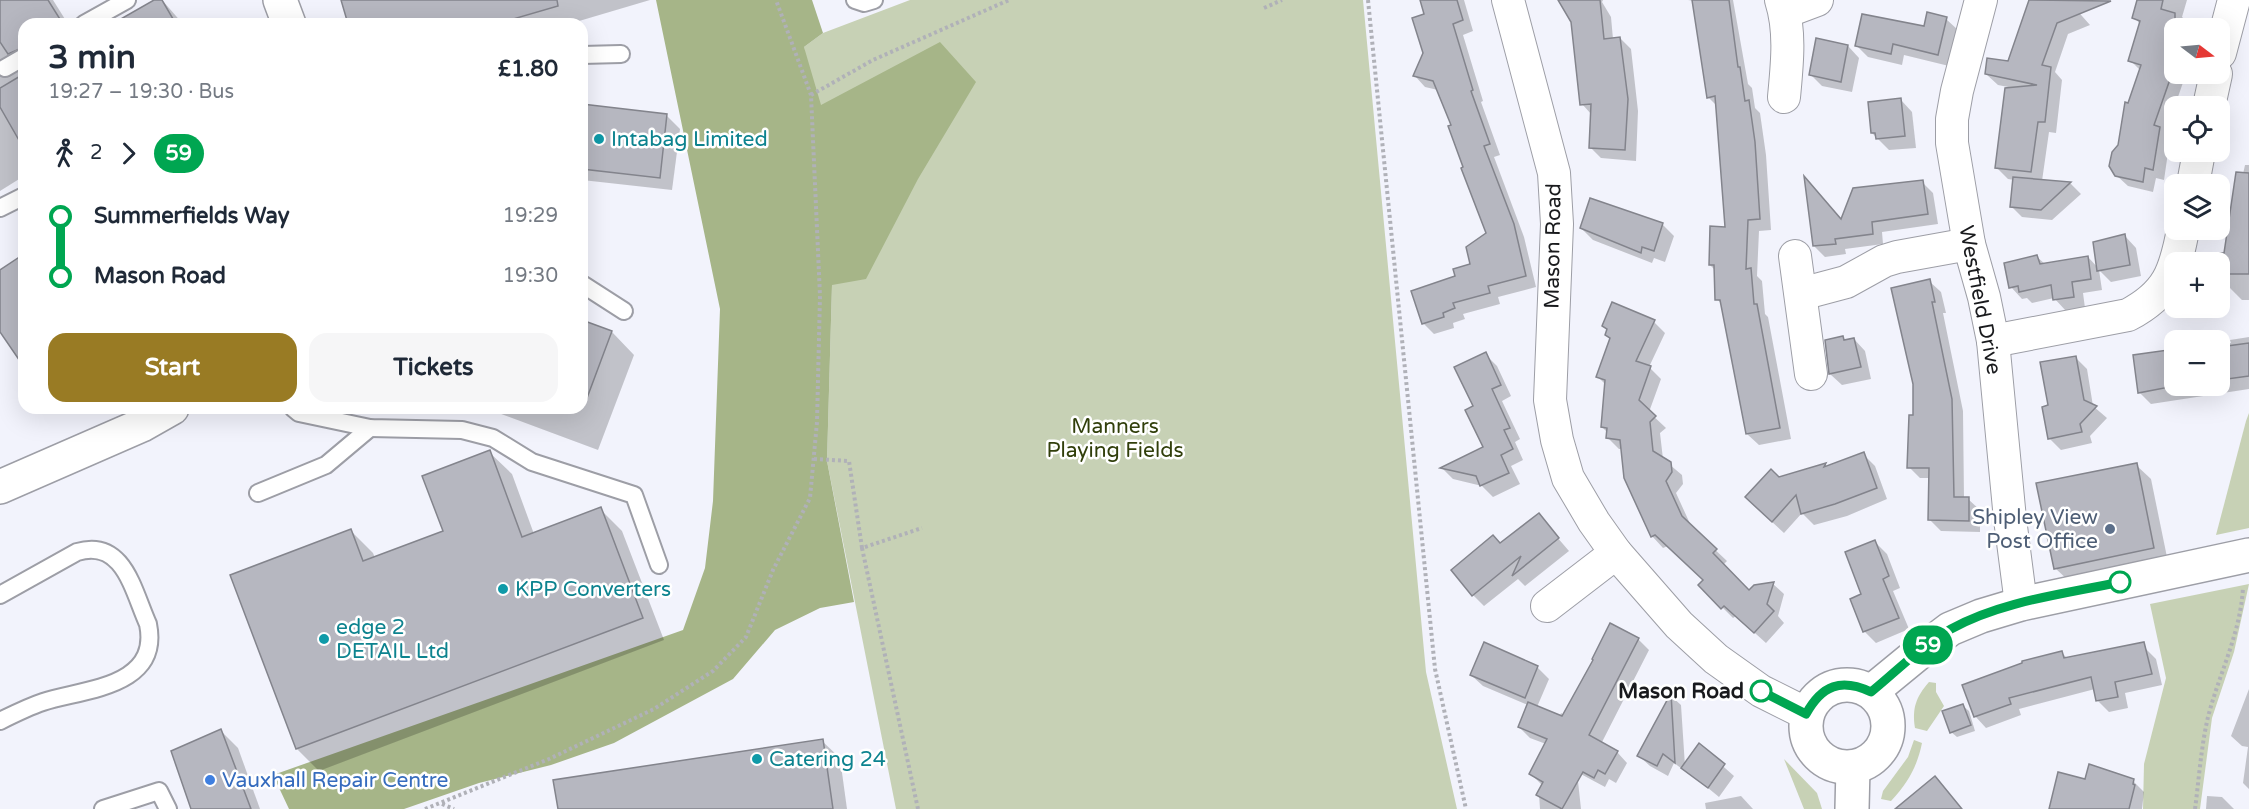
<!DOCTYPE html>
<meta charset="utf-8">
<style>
:root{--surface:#fff;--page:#f6f6f7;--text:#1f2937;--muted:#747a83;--accent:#997b24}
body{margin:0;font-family:"Varela Round",sans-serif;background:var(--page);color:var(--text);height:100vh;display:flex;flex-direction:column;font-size:22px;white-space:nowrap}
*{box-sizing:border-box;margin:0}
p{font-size:20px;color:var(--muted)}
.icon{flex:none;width:33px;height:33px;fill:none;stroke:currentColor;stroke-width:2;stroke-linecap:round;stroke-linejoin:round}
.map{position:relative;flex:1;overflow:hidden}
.side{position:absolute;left:18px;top:18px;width:570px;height:396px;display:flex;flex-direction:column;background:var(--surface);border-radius:18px;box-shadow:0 6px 24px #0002}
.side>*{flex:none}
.badge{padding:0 12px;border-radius:20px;font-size:21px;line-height:39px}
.needle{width:39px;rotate:106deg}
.controls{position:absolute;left:2164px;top:18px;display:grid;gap:12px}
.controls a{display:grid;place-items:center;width:66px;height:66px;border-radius:12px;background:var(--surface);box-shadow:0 6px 24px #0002;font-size:30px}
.map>.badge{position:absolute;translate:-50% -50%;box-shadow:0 0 0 3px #fff}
.legs{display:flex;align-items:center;gap:9px;height:66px;padding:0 30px;font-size:20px}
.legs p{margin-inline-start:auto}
.summary{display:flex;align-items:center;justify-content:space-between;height:102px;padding:0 30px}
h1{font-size:33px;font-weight:800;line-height:45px}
.button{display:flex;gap:12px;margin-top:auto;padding:12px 30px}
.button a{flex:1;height:69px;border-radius:18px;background:var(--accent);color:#fff;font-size:24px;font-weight:800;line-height:69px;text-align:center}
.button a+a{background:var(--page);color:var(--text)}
ul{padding:0 30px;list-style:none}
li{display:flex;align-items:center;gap:21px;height:60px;font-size:22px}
li i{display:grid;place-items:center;width:9px;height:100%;margin:0 8px;background:currentColor}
li i::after{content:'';width:15px;height:15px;margin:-8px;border:4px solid;border-radius:50%;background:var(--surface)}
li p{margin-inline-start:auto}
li:first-child i{background:linear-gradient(#0000 50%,currentColor 0)}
li:last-child i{background:linear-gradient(currentColor 50%,#0000 0)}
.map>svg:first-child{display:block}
.green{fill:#c7d1b5}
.forest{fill:#a6b588}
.shadow{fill:#0003}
.building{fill:#b6b7c0;stroke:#83848c;stroke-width:1.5}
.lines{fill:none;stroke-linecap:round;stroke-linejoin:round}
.service-casing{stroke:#9d9ea6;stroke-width:20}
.minor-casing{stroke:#9d9ea6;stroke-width:34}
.tertiary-casing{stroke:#9d9ea6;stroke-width:36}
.path{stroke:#b0b1b8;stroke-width:4;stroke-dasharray:3 3;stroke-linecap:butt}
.service{stroke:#fff;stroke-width:16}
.minor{stroke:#fff;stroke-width:32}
.tertiary{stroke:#fff;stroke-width:33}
.line-1-casing{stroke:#fff;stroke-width:14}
.line-1{stroke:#00a651;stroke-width:9}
.culture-dot{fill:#0f9aa8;stroke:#fff;stroke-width:2}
.service-dot{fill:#5c6f8a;stroke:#fff;stroke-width:2}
.stop-1-dot{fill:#fff;stroke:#00a651;stroke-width:3}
.shop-dot{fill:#3f7fe0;stroke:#fff;stroke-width:2}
.labels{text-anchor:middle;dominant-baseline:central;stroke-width:5;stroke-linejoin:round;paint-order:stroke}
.culture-label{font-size:21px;fill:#0d838f;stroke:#fff;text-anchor:start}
.street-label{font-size:21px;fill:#191a1d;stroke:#fff}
.park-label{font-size:21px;fill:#313f0b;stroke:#fff}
.service-label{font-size:21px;fill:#4e5e75;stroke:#fff;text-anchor:end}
.stop-label{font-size:21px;font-weight:bold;fill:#191a1d;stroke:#fff;text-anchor:end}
.shop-label{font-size:21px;fill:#366cbe;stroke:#fff;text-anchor:start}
</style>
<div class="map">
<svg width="2249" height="809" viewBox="0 0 2249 809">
<rect width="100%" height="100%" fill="#f2f3fc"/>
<g class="green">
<polygon points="910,0 1363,0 1426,672 1457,809 896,809 827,461 832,285 804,47 823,33"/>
<polygon points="2249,413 2249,528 2216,535 2246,421"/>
<polygon points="2249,584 2234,652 2212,718 2200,809 2143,809 2144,764 2166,678 2150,604"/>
<path d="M1929,682L1936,683V692L1944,706L1927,731L1915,728C1912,708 1916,697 1929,682Z"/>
<path d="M1914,740L1922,743C1917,767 1908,783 1891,801L1881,799L1883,791L1908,757Z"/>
<polygon points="1784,759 1817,793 1822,809 1804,809"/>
</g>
<polygon class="forest" points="656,0 812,0 823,33 804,47 821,105 940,42 976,82 918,179 866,279 832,285 827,461 854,602 820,608 775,630 733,679 614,743 551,765 479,783 404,809 289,809 273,775 683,630 705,568 713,501 720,309"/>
<g class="shadow">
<polygon points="0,0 53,0 68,24 24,24 24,176 0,191"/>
<polygon points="157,0 162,0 183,24 115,24"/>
<polygon points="354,0 650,0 569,24 350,24"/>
<polygon points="1422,0 1464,0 1473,31 1463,35 1483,101 1481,102 1500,155 1494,157 1524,237 1536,287 1498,297 1500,304 1463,314 1465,319 1453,323 1454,328 1434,334 1423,323 1457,277 1472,266 1488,233 1465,168 1453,126 1438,90 1425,87 1415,76 1425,53 1426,15"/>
<polygon points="1560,0 1603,0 1602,2 1611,17 1613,39 1620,38 1631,49 1638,111 1636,161 1601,158 1590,147 1592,115 1582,104 1572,22"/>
<polygon points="1688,0 1733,0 1748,84 1752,88 1755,108 1760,113 1766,155 1771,230 1759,231 1757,276 1762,281 1765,314 1768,317 1791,439 1759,445 1747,434 1723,305 1717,299 1715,270 1710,265 1727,229 1718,107 1708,97 1694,1"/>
<polygon points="2028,0 2076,0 2074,7 2090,25 2068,34 2055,72 2062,80 2056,133 2049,132 2042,181 2071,184 2081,194 2052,220 2022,217 2011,206 2014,180 2008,179 1997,168 2013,88 1998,85 1986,74 2009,62 2028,8"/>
<polygon points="2140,0 2187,0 2182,17 2194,28 2175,28 2175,74 2186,74 2165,134 2170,139 2164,180 2156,178 2153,192 2128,186 2116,175 2119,146 2129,104 2141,71 2130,60 2140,24 2135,18"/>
<polygon points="1946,19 1958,30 1949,66 1904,55 1902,65 1868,57 1857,46 1925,28"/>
<polygon points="1848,46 1859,58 1852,92 1822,86 1810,74"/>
<polygon points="1901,100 1912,112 1916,148 1889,150 1872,133"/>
<polygon points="582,106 667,116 680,129 672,190 582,180"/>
<polygon points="2245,165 2249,165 2249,300 2242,300 2230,288 2230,285 2220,277 2220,262 2217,262 2217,254 2225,255"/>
<polygon points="1922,182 1933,193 1938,224 1882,232 1883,244 1845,249 1846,254 1825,257 1814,246 1842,220"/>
<polygon points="1662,224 1674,236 1665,262 1654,258 1652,263 1593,240 1581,228"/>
<polygon points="2125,236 2136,248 2141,276 2111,282 2099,270 2102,290 2083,293 2085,308 2066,311 2054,298 2032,303 2027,298 2022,299 2011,287 2037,257 2045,264 2088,257 2099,269"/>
<polygon points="1929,281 1941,292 1946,313 1943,313 1963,411 1964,499 1968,499 1980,510 1980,532 1941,531 1930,520 1930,478 1920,478 1909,467"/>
<polygon points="582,322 612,332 634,355 598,450 485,408 582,408"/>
<polygon points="1654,322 1665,333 1649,367 1661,379 1649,412 1666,428 1660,433 1663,459 1682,475 1683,484 1676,493 1692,528 1727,561 1723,565 1749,592 1773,584 1784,594 1778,616 1784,623 1766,643 1736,616 1733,618 1700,585 1705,581 1668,546 1663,548 1652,536 1626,478 1623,449 1619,449 1608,438 1608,433 1602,427 1606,385 1598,377 1611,340 1606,335 1608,331 1603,326"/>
<polygon points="2249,337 2249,389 2151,404 2139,392 2175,351 2175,386 2220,386 2220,344 2231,343 2230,340"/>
<polygon points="1843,338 1846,341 1854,339 1865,351 1871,379 1842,385 1830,374"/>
<polygon points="1485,354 1497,366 1511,396 1502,401 1520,439 1515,442 1523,460 1511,466 1520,484 1493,497 1482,486 1453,479 1442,468 1485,448 1475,407"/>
<polygon points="2076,358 2087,369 2093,406 2107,418 2090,436 2092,443 2061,450 2050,439 2049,406"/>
<polygon points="59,408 74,408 65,414"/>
<polygon points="489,452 512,474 534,534 600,509 622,531 664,640 319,771 297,749 351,531 373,553 375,558 445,532"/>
<polygon points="1863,454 1875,466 1887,499 1847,516 1814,525 1802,513 1784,533 1758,509 1778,478 1825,465 1828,467"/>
<polygon points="2136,465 2151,479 2168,562 2070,582 2055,568"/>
<polygon points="1538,515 1569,551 1525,586 1518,579 1484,606 1473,595 1501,545"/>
<polygon points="1875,542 1887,554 1900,588 1893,591 1909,629 1876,643 1864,631 1863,595"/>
<polygon points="1638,639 1649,650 1601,744 1617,752 1627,763 1616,783 1609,779 1605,787 1577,772 1581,809 1540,809 1539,794 1543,786 1531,774 1546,744 1530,738 1519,727 1528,705 1483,686 1471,675 1537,667 1549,679 1537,707 1560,716 1561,713 1564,715"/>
<polygon points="2145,648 2156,659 2162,685 2125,693 2128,708 2109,712 2098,701 2095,689 2019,709 2021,715 1986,728 1975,716 2061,652 2068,659"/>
<polygon points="2249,689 2249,789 2243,783 2248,747 2242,746 2231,736"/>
<polygon points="1671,696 1681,705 1685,766 1699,745 1734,776 1719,797 1685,769 1685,771 1674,763 1668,776 1650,766 1639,756"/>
<polygon points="1963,706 1969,711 1975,731 1957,737 1951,732"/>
<polygon points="221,731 238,748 260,809 193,809"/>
<polygon points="822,741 840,758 847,809 559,809"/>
<polygon points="2086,781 2133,781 2144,792 2142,809 2051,809"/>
<polygon points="1741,796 1753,809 1706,809 1705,803"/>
<polygon points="2207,796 2222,797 2234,809 2206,809"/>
</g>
<g class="building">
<polygon points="0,0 48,0 63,24 24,24 24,47 8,54 0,42"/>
<polygon points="154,0 162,0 176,24 112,24"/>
<polygon points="341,0 557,0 558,6 496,24 348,24"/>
<polygon points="1420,0 1457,0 1463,20 1453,24 1473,90 1471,91 1490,144 1484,146 1514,224 1526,276 1488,286 1490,293 1453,303 1455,308 1443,313 1444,317 1422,324 1411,291 1455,276 1453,269 1470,264 1466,247 1486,233 1461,168 1463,167 1448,126 1451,125 1433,81 1413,76 1423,53 1412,18 1424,14"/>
<polygon points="1558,0 1600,0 1604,39 1620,37 1628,99 1625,150 1589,148 1591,104 1580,105 1571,22"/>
<polygon points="1692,0 1729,0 1738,67 1740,67 1745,101 1749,100 1755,142 1760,219 1748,220 1746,269 1751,268 1754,304 1757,304 1780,428 1746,434 1720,300 1715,300 1714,265 1709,265 1710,226 1725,227 1715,96 1707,98"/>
<polygon points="2029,0 2111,1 2057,23 2042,65 2051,67 2045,122 2038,122 2031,172 1995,168 2005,88 2037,85 1985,74 1987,58 2008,61"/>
<polygon points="2137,0 2163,0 2161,9 2175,13 2175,65 2154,125 2160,127 2153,170 2145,168 2143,182 2115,176 2109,166 2112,152 2118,145 2125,102 2128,103 2141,65 2128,61 2140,21 2132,18"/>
<polygon points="1927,12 1947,17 1938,55 1893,44 1891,54 1855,46 1862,14 1924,26"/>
<polygon points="1816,38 1848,45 1841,82 1809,75"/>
<polygon points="24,69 24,149 0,107 0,88 22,75 19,72"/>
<polygon points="1901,98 1905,136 1876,139 1875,133 1871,133 1868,102"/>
<polygon points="582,104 667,114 660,178 582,169"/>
<polygon points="2236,172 2249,173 2249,274 2220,274 2220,253 2224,253"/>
<polygon points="1804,176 1841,219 1853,188 1923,180 1928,214 1872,222 1873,234 1835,239 1836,244 1813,246"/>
<polygon points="2013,177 2071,182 2041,210 2010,207"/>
<polygon points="1590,198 1663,223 1654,251 1642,247 1641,253 1580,228"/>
<polygon points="2125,234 2130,265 2097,271 2093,242"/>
<polygon points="24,254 24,367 0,332 0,270"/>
<polygon points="2037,255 2040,264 2088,256 2091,279 2072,282 2074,297 2053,300 2051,285 2019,292 2018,286 2009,288 2004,263"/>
<polygon points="1930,279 1935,302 1932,302 1952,399 1954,497 1969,497 1969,521 1928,520 1929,468 1907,468 1909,415 1913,415 1913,384 1891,288"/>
<polygon points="1612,302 1655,320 1636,361 1651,366 1639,400 1656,416 1650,422 1653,451 1671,462 1672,472 1666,481 1682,516 1717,549 1713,553 1749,590 1754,585 1774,582 1767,604 1774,611 1754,633 1724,606 1721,609 1698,585 1703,580 1655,535 1651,537 1624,478 1620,440 1606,438 1607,428 1601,427 1605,380 1596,377 1610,338 1605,335 1607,329 1602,326"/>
<polygon points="582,320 612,331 584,406 582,406"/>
<polygon points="1843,336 1844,340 1854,338 1861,367 1829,374 1825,340"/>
<polygon points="2249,343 2249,376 2220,380 2220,347"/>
<polygon points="2175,349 2175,386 2138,393 2133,355"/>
<polygon points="1486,352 1501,385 1492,389 1510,428 1504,430 1513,449 1501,455 1509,473 1480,486 1476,476 1440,468 1483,447 1465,410 1473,406 1454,367"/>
<polygon points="2076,356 2084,400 2097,406 2080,424 2082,432 2048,439 2042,407 2048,405 2040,362"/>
<polygon points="490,450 522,537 601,507 643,618 296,749 230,575 351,529 363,561 443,531 422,476"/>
<polygon points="1864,452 1877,488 1835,504 1801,514 1796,495 1772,522 1745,497 1771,469 1779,477 1826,463 1824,467"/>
<polygon points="2137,463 2154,548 2054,569 2036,483"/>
<polygon points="1539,513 1559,538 1512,576 1521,556 1472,596 1451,570 1493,535 1500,543"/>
<polygon points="1875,540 1889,576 1883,579 1899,618 1863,632 1850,599 1861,594 1845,552"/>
<polygon points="1610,623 1639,638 1589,735 1618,751 1605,774 1598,770 1594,778 1583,772 1562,809 1536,795 1543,782 1529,774 1547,739 1518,727 1528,702 1562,716 1593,660 1592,659"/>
<polygon points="1484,642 1538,666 1525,698 1470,675"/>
<polygon points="2144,642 2152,674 2115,682 2118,697 2096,701 2091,677 2009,698 2011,704 1974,717 1962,685 2022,663 2022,661 2062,651 2064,658"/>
<polygon points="1671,693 1675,763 1663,754 1657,766 1637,756"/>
<polygon points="1963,704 1971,725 1950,733 1942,711"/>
<polygon points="221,729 251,809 191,809 171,751"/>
<polygon points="823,739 833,809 558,809 553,780"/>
<polygon points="1699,743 1725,764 1708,788 1681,768"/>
<polygon points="2089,764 2134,779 2133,784 2135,785 2129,809 2049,809 2058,772 2085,779"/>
<polygon points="1935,776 1962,809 1895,809"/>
</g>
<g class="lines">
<g class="service-casing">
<g id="service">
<polyline points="855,0 864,3 874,0"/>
<polyline points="84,24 127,0"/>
<polyline points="582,55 621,54"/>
<polyline points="5,68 24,57"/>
<polyline points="0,208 24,196"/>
<polyline points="582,284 624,311"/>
<polyline points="293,408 299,413 370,428 462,430 493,438 532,462 634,495 659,565"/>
<polyline points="258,493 326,465 370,428"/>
<path d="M0,595L77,552C124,538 133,591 148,624C161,688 82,689 43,702C28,707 14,714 0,721"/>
<polyline points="103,809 159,791 168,809"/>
</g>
</g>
<g class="minor-casing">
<g id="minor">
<polyline points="1508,0 1554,173 1557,224 1550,400 1557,440 1568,478 1594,522 1616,553 1679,625 1716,659 1761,691 1807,714"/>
<path d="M1781,0C1791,31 1787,65 1784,97"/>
<polyline points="1981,0 1957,91 1952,119 1952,143 1969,244 1984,297 1993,341 2010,519 2021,604"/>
<polyline points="1785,12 1817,0"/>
<polyline points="2220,53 2234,0"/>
<polyline points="2209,106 2216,74"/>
<polyline points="2193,184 2199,152"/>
<polyline points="1795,256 1811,374"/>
<polyline points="1801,294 1846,282 1884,261 1897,257 1969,244"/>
<path d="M1993,341L2128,315C2168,294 2175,272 2183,230"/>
<polyline points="1547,606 1616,553"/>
</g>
</g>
<g class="tertiary-casing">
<g id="tertiary">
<polyline points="280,0 289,24"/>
<polyline points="0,487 142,425 172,408"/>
<circle cx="1847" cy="726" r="41"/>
<polyline points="1871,692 1921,651 1950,629 1981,616 2021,604 2249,555"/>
<polyline points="1852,809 1853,767"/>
</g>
</g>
<g class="path">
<polyline points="1368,0 1435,669 1466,809"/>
<polyline points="1264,8 1282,0"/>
<polyline points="811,95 873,60 1009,0"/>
<polyline points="814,459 849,461 862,548"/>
<polyline points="442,804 454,809"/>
<polyline points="425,809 549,759 654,709 713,671 746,637 773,570 810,498 817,422 820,296 811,95 776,0"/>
<polyline points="918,809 862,548 922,528"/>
<path d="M2195,809C2199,779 2201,747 2208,717C2219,674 2241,632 2243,587"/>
</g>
<use href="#service" class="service"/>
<use href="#minor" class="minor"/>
<use href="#tertiary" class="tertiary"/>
</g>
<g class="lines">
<g class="line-1-casing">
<path id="line-1" d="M1761,691L1806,714C1822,685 1841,678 1871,692C1897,671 1922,645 1951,629C2001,601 2065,594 2120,582"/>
</g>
<use href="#line-1" class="line-1"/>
</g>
<g class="culture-dot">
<circle cx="599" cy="139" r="6"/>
<circle cx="503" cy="589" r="6"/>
<circle cx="324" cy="639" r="6"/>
<circle cx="757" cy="759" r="6"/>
</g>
<circle class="service-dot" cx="2110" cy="529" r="6"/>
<g class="stop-1-dot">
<circle cx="2120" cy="582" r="10"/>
<circle cx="1761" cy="691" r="10"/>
</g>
<circle class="shop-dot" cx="210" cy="780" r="6"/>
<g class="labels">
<g class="culture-label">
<text x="611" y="139">Intabag Limited</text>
<text x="515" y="589">KPP Converters</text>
<text x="336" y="627">edge 2<tspan x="336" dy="24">DETAIL Ltd</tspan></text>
<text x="769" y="759">Catering 24</text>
</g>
<g class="street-label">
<text transform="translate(1553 246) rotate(-89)">Mason Road</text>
<text transform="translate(1980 300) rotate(79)">Westfield Drive</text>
</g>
<g class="park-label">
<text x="1115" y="426">Manners<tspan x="1115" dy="24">Playing Fields</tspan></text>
</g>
<g class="service-label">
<text x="2098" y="517">Shipley View<tspan x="2098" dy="24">Post Office</tspan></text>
</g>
<g class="stop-label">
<text x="1744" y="691">Mason Road</text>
</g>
<g class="shop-label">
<text x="222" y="780">Vauxhall Repair Centre</text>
</g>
</g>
</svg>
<div class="controls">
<a><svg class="needle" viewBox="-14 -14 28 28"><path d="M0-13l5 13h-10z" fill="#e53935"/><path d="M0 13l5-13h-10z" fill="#747a83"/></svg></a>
<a><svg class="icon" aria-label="locate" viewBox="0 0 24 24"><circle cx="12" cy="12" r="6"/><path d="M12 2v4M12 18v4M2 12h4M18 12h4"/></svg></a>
<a><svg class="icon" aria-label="layers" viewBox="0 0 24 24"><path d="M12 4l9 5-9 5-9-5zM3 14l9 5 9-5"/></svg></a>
<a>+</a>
<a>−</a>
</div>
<b class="badge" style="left:1928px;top:645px;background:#00a651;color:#fff">59</b>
<section class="side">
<div class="summary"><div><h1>3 min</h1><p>19:27 – 19:30 · Bus</p></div><b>£1.80</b></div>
<div class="legs"><svg class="icon" aria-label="walk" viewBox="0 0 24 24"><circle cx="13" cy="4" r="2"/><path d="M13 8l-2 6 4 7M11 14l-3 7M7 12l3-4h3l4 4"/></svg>2<svg class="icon" aria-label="forward" viewBox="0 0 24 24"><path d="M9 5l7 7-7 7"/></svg><b class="badge" style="background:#00a651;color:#fff">59</b></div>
<ul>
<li><i style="color:#00a651"></i><b>Summerfields Way</b><p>19:29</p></li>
<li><i style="color:#00a651"></i><b>Mason Road</b><p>19:30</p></li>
</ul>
<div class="button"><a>Start</a><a>Tickets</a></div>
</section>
</div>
